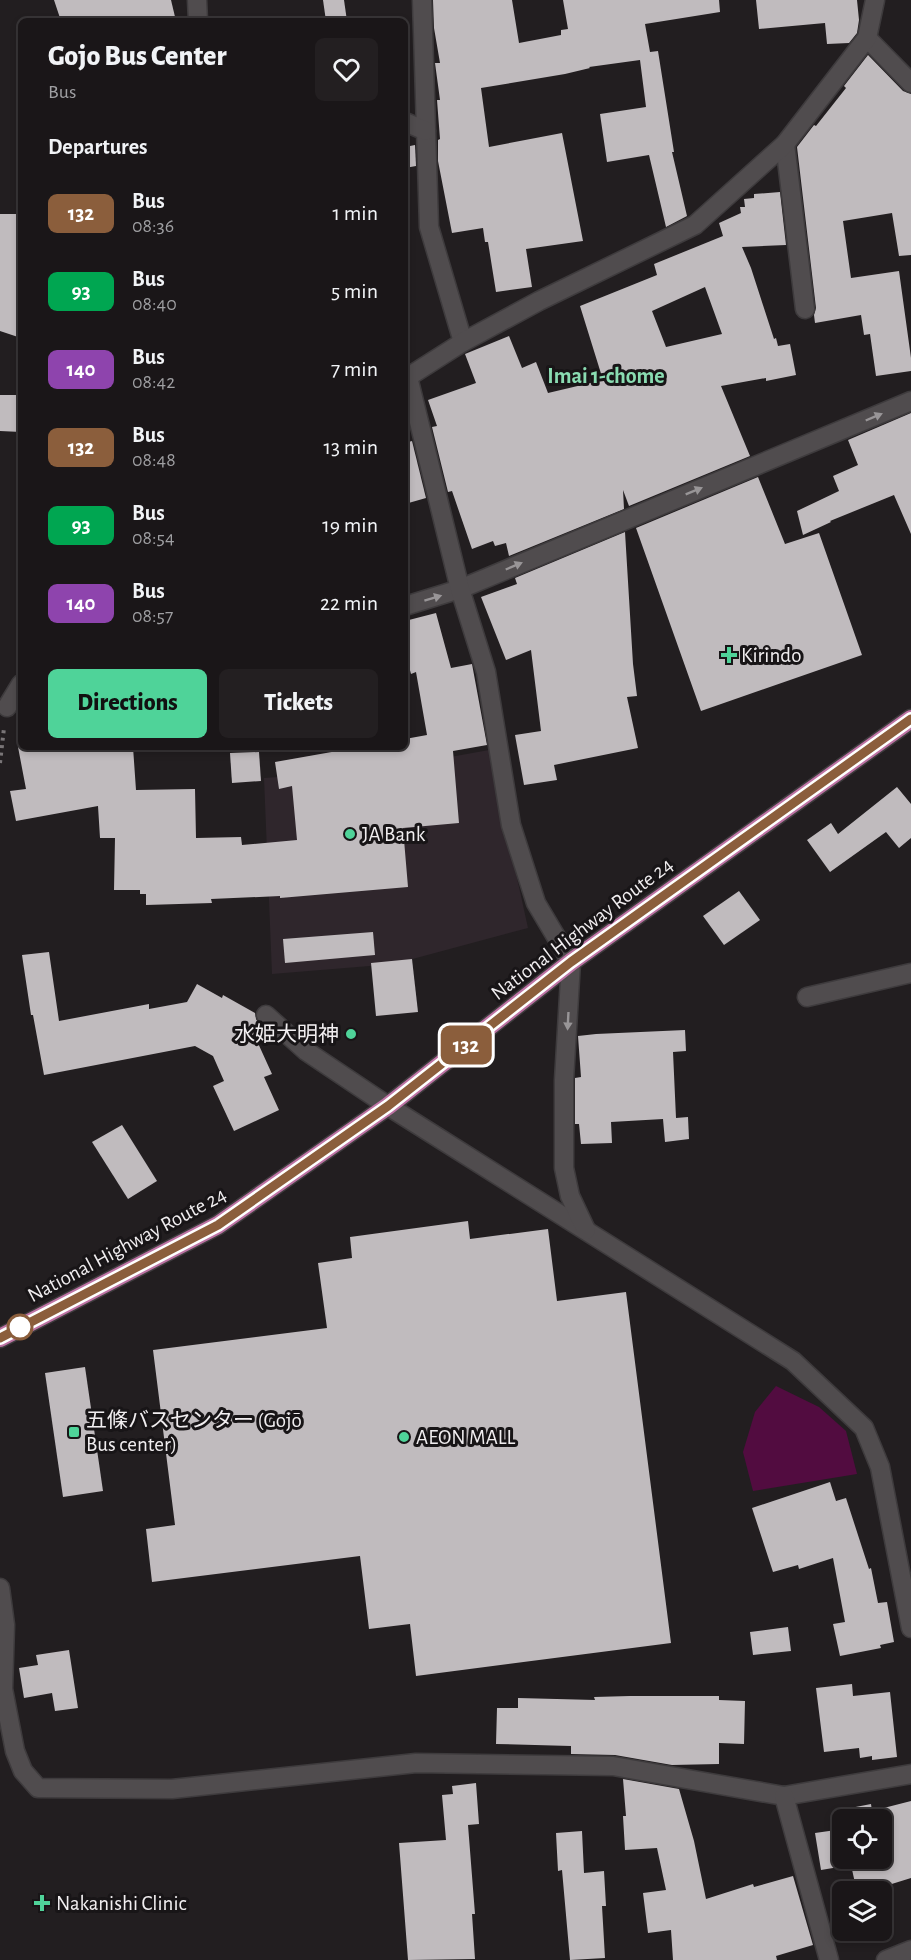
<!DOCTYPE html>
<meta charset="utf-8">
<style>
:root{--surface:#1a1618;--page:#231f21;--text:#f1f3f6;--muted:#9f9fa2;--line:#383537;--accent:#4fd399}
body{margin:0;font-family:"Alegreya Sans","Noto Sans JP",sans-serif;background:var(--page);color:var(--text);height:100vh;display:flex;flex-direction:column;font-size:22px;white-space:nowrap}
*{box-sizing:border-box;margin:0}
p{font-size:20px;color:var(--muted)}
.icon{flex:none;width:33px;height:33px;fill:none;stroke:currentColor;stroke-width:2;stroke-linecap:round;stroke-linejoin:round}
.map{position:relative;flex:1;overflow:hidden}
.sheet{position:absolute;left:18px;top:18px;width:390px;height:732px;display:flex;flex-direction:column;background:var(--surface);border-radius:9px;box-shadow:0 3px 9px #0003,0 0 0 2px var(--line)}
.sheet>*{flex:none}
.badge{padding:0 12px;border-radius:9px;font-size:21px;line-height:39px}
.buttons{position:absolute;left:832px;top:1809px;display:grid;gap:12px}
.buttons a{display:grid;place-items:center;width:60px;height:60px;border-radius:9px;background:var(--surface);box-shadow:0 3px 9px #0003,0 0 0 2px var(--line);font-size:30px}
.map>.badge{position:absolute;translate:-50% -50%;box-shadow:0 0 0 3px #fff}
h2{padding:0 30px;font-size:22px;line-height:54px}
.round{display:grid;place-items:center;flex:none;width:63px;height:63px;border-radius:9px;background:var(--page)}
.head{display:flex;align-items:center;justify-content:space-between;height:102px;padding:0 30px}
h1{font-size:28px;font-weight:800;line-height:45px}
.action{display:flex;gap:12px;margin-top:auto;padding:12px 30px}
.action a{flex:1;height:69px;border-radius:9px;background:var(--accent);color:#111;font-size:24px;font-weight:800;line-height:69px;text-align:center}
.action a+a{background:var(--page);color:var(--text)}
ul{padding:0;list-style:none}
li{display:flex;align-items:center;gap:18px;height:78px;padding:0 30px}
li div{flex:1}
li b{display:block;font-size:22px}
li em{font-style:normal}
li .badge{min-width:66px;font-weight:700;text-align:center}
.map>svg:first-child{display:block}
.built{fill:#2f262c}
.green{fill:#520c40}
.building{fill:#c0bbbe;fill-rule:evenodd}
.lines{fill:none;stroke-linecap:round;stroke-linejoin:round}
.minor-casing{stroke:#3e3b3d;stroke-width:21}
.trunk-casing{stroke:#3e3b3d;stroke-width:21}
.path{stroke:#797577;stroke-width:4;stroke-dasharray:3 4.5;stroke-linecap:butt}
.minor{stroke:#504c4e;stroke-width:18}
.trunk{stroke:#bd73a4;stroke-width:18}
.oneway{fill:#989597}
.line-casing{stroke:#fff;stroke-width:14}
.line{stroke:#8b5e3c;stroke-width:9}
.poi-dot{fill:#4fd399;stroke:#181517;stroke-width:2}
.stop-dot{fill:#fff;stroke:#8b5e3c;stroke-width:3}
.labels{text-anchor:middle;dominant-baseline:central;stroke-width:6;stroke-linejoin:round;paint-order:stroke}
.poi-label{font-size:21px;fill:#f1eef0;stroke:#181517;text-anchor:start}
.street-label{font-size:21px;fill:#f1eef0;stroke:#181517}
.neighbourhood-label{font-size:22px;font-weight:bold;fill:#8adcb2;stroke:#181517}
</style>
<div class="map">
<svg width="911" height="1960" viewBox="0 0 911 1960">
<rect width="100%" height="100%" fill="#221e20"/>
<polygon class="built" points="489,750 528,928 394,964 272,974 264,778 378,770"/>
<polygon class="green" points="776,1386 819,1407 846,1431 857,1474 753,1491 743,1452 755,1412"/>
<g class="building">
<polygon points="54,0 171,0 176,21 61,21"/>
<polygon points="323,0 344,0 347,21 326,21"/>
<polygon points="433,0 512,0 519,43 561,35 561,30 568,29 563,0 719,0 720,12 645,24 650,52 658,51 674,152 672,152 687,216 666,227 649,155 607,162 600,114 646,107 640,60 589,67 590,68 565,74 481,88 489,147 562,133 583,241 526,249 532,287 496,292 488,242 485,242 483,228 452,233 438,161 438,140 440,139 437,100 440,100 435,63 440,63 434,28"/>
<polygon points="756,0 857,0 859,20 857,33 849,43 827,44 825,23 759,29"/>
<polygon points="868,55 903,91 911,94 911,255 899,256 892,213 843,221 851,278 899,271 911,358 911,371 876,376 870,334 864,335 861,315 815,323 814,315 816,308 797,147 814,125 816,126 846,88 844,86"/>
<polygon points="415,145 416,166 405,168 405,147"/>
<path d="M780,192L786,245L742,247L751,268L774,339L776,338L778,346L790,344L796,375L766,381V378L721,386L750,456L629,506L623,490L624,509L509,556L506,543L495,546L493,541L472,549L452,491L448,492L432,427L437,426L428,400L476,383L465,354L509,336L522,368L536,362L548,393L603,380L580,306L657,275L654,264L723,236L719,223L741,213L740,207H745L744,199L754,198V194ZM705,287L722,334L666,347L652,311Z"/>
<polygon points="0,214 21,214 21,338 0,331"/>
<polygon points="0,395 21,395 21,432 0,431"/>
<polygon points="911,413 911,534 894,495 830,521 831,522 803,535 797,511 839,491 833,476 858,465 848,440"/>
<polygon points="412,441 426,498 405,504 405,443"/>
<polygon points="758,477 785,544 819,533 862,655 701,711 636,528"/>
<polygon points="625,532 633,664 637,696 627,697 638,748 554,765 557,780 524,785 515,735 541,731 531,650 506,660 481,597 517,584 515,578"/>
<polygon points="436,613 451,668 472,664 487,745 453,751 459,823 403,828 408,887 280,898 280,896 211,899 212,903 146,905 146,894 140,894 140,890 114,890 115,838 100,838 98,806 16,821 10,791 26,789 18,747 133,747 136,790 195,789 196,838 241,837 242,845 297,840 292,786 279,789 275,762 360,747 405,747 405,739 427,735 416,672 411,674 405,651 405,621"/>
<polygon points="259,752 261,781 232,783 230,753"/>
<polygon points="897,787 911,804 911,838 899,848 886,832 830,872 807,840 831,823 838,834"/>
<polygon points="739,891 760,920 724,945 703,916"/>
<polygon points="373,932 375,955 285,963 283,939"/>
<polygon points="49,952 59,1021 149,1004 149,1009 187,1002 197,984 222,998 223,995 255,1013 256,1019 259,1024 256,1029 262,1033 257,1041 272,1074 264,1077 279,1110 234,1131 213,1086 224,1081 213,1056 195,1046 44,1075 33,1015 31,1015 22,955"/>
<polygon points="412,959 418,1012 376,1016 371,963"/>
<polygon points="685,1030 686,1051 673,1052 676,1118 688,1117 689,1139 665,1142 663,1119 611,1122 612,1143 581,1144 579,1124 575,1124 575,1078 581,1077 578,1036 596,1034"/>
<polygon points="122,1125 157,1181 128,1199 92,1142"/>
<polygon points="468,1221 470,1239 548,1229 557,1301 626,1292 671,1643 416,1676 410,1624 369,1629 360,1556 152,1582 146,1529 175,1525 153,1350 327,1328 318,1263 352,1258 350,1237"/>
<polygon points="85,1367 103,1491 63,1497 45,1373"/>
<polygon points="830,1482 836,1501 846,1498 869,1569 871,1568 878,1603 887,1602 894,1642 880,1645 881,1648 840,1656 833,1624 845,1622 833,1558 799,1569 798,1565 773,1572 752,1508"/>
<polygon points="788,1627 791,1651 753,1655 750,1632"/>
<polygon points="69,1650 78,1708 55,1711 52,1693 24,1698 19,1668 38,1665 36,1655"/>
<polygon points="852,1684 853,1696 890,1692 897,1757 872,1760 872,1756 860,1758 859,1748 824,1752 816,1688"/>
<polygon points="630,1696 719,1696 719,1700 745,1701 744,1744 719,1743 719,1764 672,1765 615,1755 571,1754 571,1746 496,1744 497,1708 518,1708 518,1698 595,1700 594,1697"/>
<polygon points="623,1779 679,1789 694,1841 706,1899 753,1884 754,1887 793,1876 813,1945 776,1956 777,1960 673,1960 671,1930 648,1933 643,1893 666,1890 657,1848 625,1850 623,1816 626,1816"/>
<polygon points="476,1783 479,1824 468,1825 475,1914 472,1914 475,1959 408,1960 399,1843 446,1840 442,1795 453,1794 452,1786"/>
<polygon points="911,1801 911,1878 866,1892 857,1892 851,1865 821,1870 815,1833 843,1829 843,1858 882,1858 882,1820 843,1820 843,1824 840,1810 871,1804 872,1811"/>
<polygon points="582,1831 584,1873 604,1871 606,1906 602,1906 605,1958 570,1960 562,1870 558,1871 556,1833"/>
</g>
<g class="lines">
<g class="minor-casing">
<g id="minor">
<polyline points="197,0 198,21"/>
<polyline points="422,0 429,227 463,342"/>
<polyline points="867,38 911,83"/>
<polyline points="405,122 426,131"/>
<polyline points="785,144 805,309"/>
<polyline points="405,606 460,589 911,401"/>
<polyline points="7,707 21,684"/>
<polyline points="807,997 911,973"/>
<polyline points="266,1015 306,1051 388,1106 793,1361 864,1428 880,1467 911,1628"/>
<polyline points="586,1230 570,1196 564,1168 564,1080 571,962 536,903 511,825 486,672 460,589 408,377 463,342 539,301 695,225 785,144 867,38 875,0"/>
<polyline points="0,1588 5,1625 3,1689 15,1751 23,1771 38,1788 172,1789 416,1763 613,1766 784,1796 911,1774"/>
<polyline points="784,1796 829,1960"/>
<polyline points="886,1960 911,1950"/>
</g>
</g>
<g class="trunk-casing">
<polyline id="trunk" points="0,1338 218,1225 388,1106 571,962 911,719"/>
</g>
<polyline class="path" points="0,763 4,728"/>
<use href="#minor" class="minor"/>
<use href="#trunk" class="trunk"/>
</g>
<defs><path id="oneway-solid" d="M-6-.8H1V-3.2L6.5 0L1 3.2V.8H-6Z" transform="scale(1.5)"/></defs>
<g class="oneway">
<use href="#oneway-solid" transform="translate(874 417) rotate(-23)"/>
<use href="#oneway-solid" transform="translate(694 491) rotate(-22)"/>
<use href="#oneway-solid" transform="translate(514 566) rotate(-23)"/>
<use href="#oneway-solid" transform="translate(433 598) rotate(-17)"/>
<use href="#oneway-solid" transform="translate(568 1021) rotate(93)"/>
</g>
<g class="lines">
<g class="line-casing">
<polyline id="line" points="0,1338 218,1225 388,1106 571,962 911,719"/>
</g>
<use href="#line" class="line"/>
</g>
<g class="poi-dot">
<path d="M726 646h6v6h6v6h-6v6h-6v-6h-6v-6h6z"/>
<circle cx="350" cy="834" r="6"/>
<circle cx="351" cy="1034" r="6"/>
<rect x="68" y="1426" width="12" height="12" rx="3"/>
<circle cx="404" cy="1437" r="6"/>
<path d="M39 1894h6v6h6v6h-6v6h-6v-6h-6v-6h6z"/>
</g>
<circle class="stop-dot" cx="20" cy="1327" r="12"/>
<g class="labels">
<g class="poi-label">
<text x="741" y="655">Kirindo</text>
<text x="362" y="834">JA Bank</text>
<text x="339" y="1034" text-anchor="end">水姫大明神</text>
<text x="86" y="1420">五條バスセンター (Gojō<tspan x="86" dy="24">Bus center)</tspan></text>
<text x="416" y="1437">AEON MALL</text>
<text x="56" y="1903">Nakanishi Clinic</text>
</g>
<g class="street-label">
<text transform="translate(582 929) rotate(-37)">National Highway Route 24</text>
<text transform="translate(127 1245) rotate(-28)">National Highway Route 24</text>
</g>
<g class="neighbourhood-label">
<text x="606" y="376">Imai 1-chome</text>
</g>
</g>
</svg>
<div class="buttons">
<a><svg class="icon" aria-label="locate" viewBox="0 0 24 24"><circle cx="12" cy="12" r="6"/><path d="M12 2v4M12 18v4M2 12h4M18 12h4"/></svg></a>
<a><svg class="icon" aria-label="layers" viewBox="0 0 24 24"><path d="M12 4l9 5-9 5-9-5zM3 14l9 5 9-5"/></svg></a>
</div>
<b class="badge" style="left:466px;top:1045px;background:#8b5e3c;color:#fff">132</b>
<section class="sheet">
<div class="head"><div><h1>Gojo Bus Center</h1><p>Bus</p></div><a class="round"><svg class="icon" aria-label="heart" viewBox="0 0 24 24"><path d="M12 20l-8-8c-3-5 5-10 8-4 3-6 11-1 8 4z"/></svg></a></div>
<h2>Departures</h2>
<ul>
<li><span class="badge" style="background:#8b5e3c;color:#fff">132</span><div><b>Bus</b><p>08:36</p></div><em>1 min</em></li>
<li><span class="badge" style="background:#00a651;color:#fff">93</span><div><b>Bus</b><p>08:40</p></div><em>5 min</em></li>
<li><span class="badge" style="background:#8e44ad;color:#fff">140</span><div><b>Bus</b><p>08:42</p></div><em>7 min</em></li>
<li><span class="badge" style="background:#8b5e3c;color:#fff">132</span><div><b>Bus</b><p>08:48</p></div><em>13 min</em></li>
<li><span class="badge" style="background:#00a651;color:#fff">93</span><div><b>Bus</b><p>08:54</p></div><em>19 min</em></li>
<li><span class="badge" style="background:#8e44ad;color:#fff">140</span><div><b>Bus</b><p>08:57</p></div><em>22 min</em></li>
</ul>
<div class="action"><a>Directions</a><a>Tickets</a></div>
</section>
</div>
